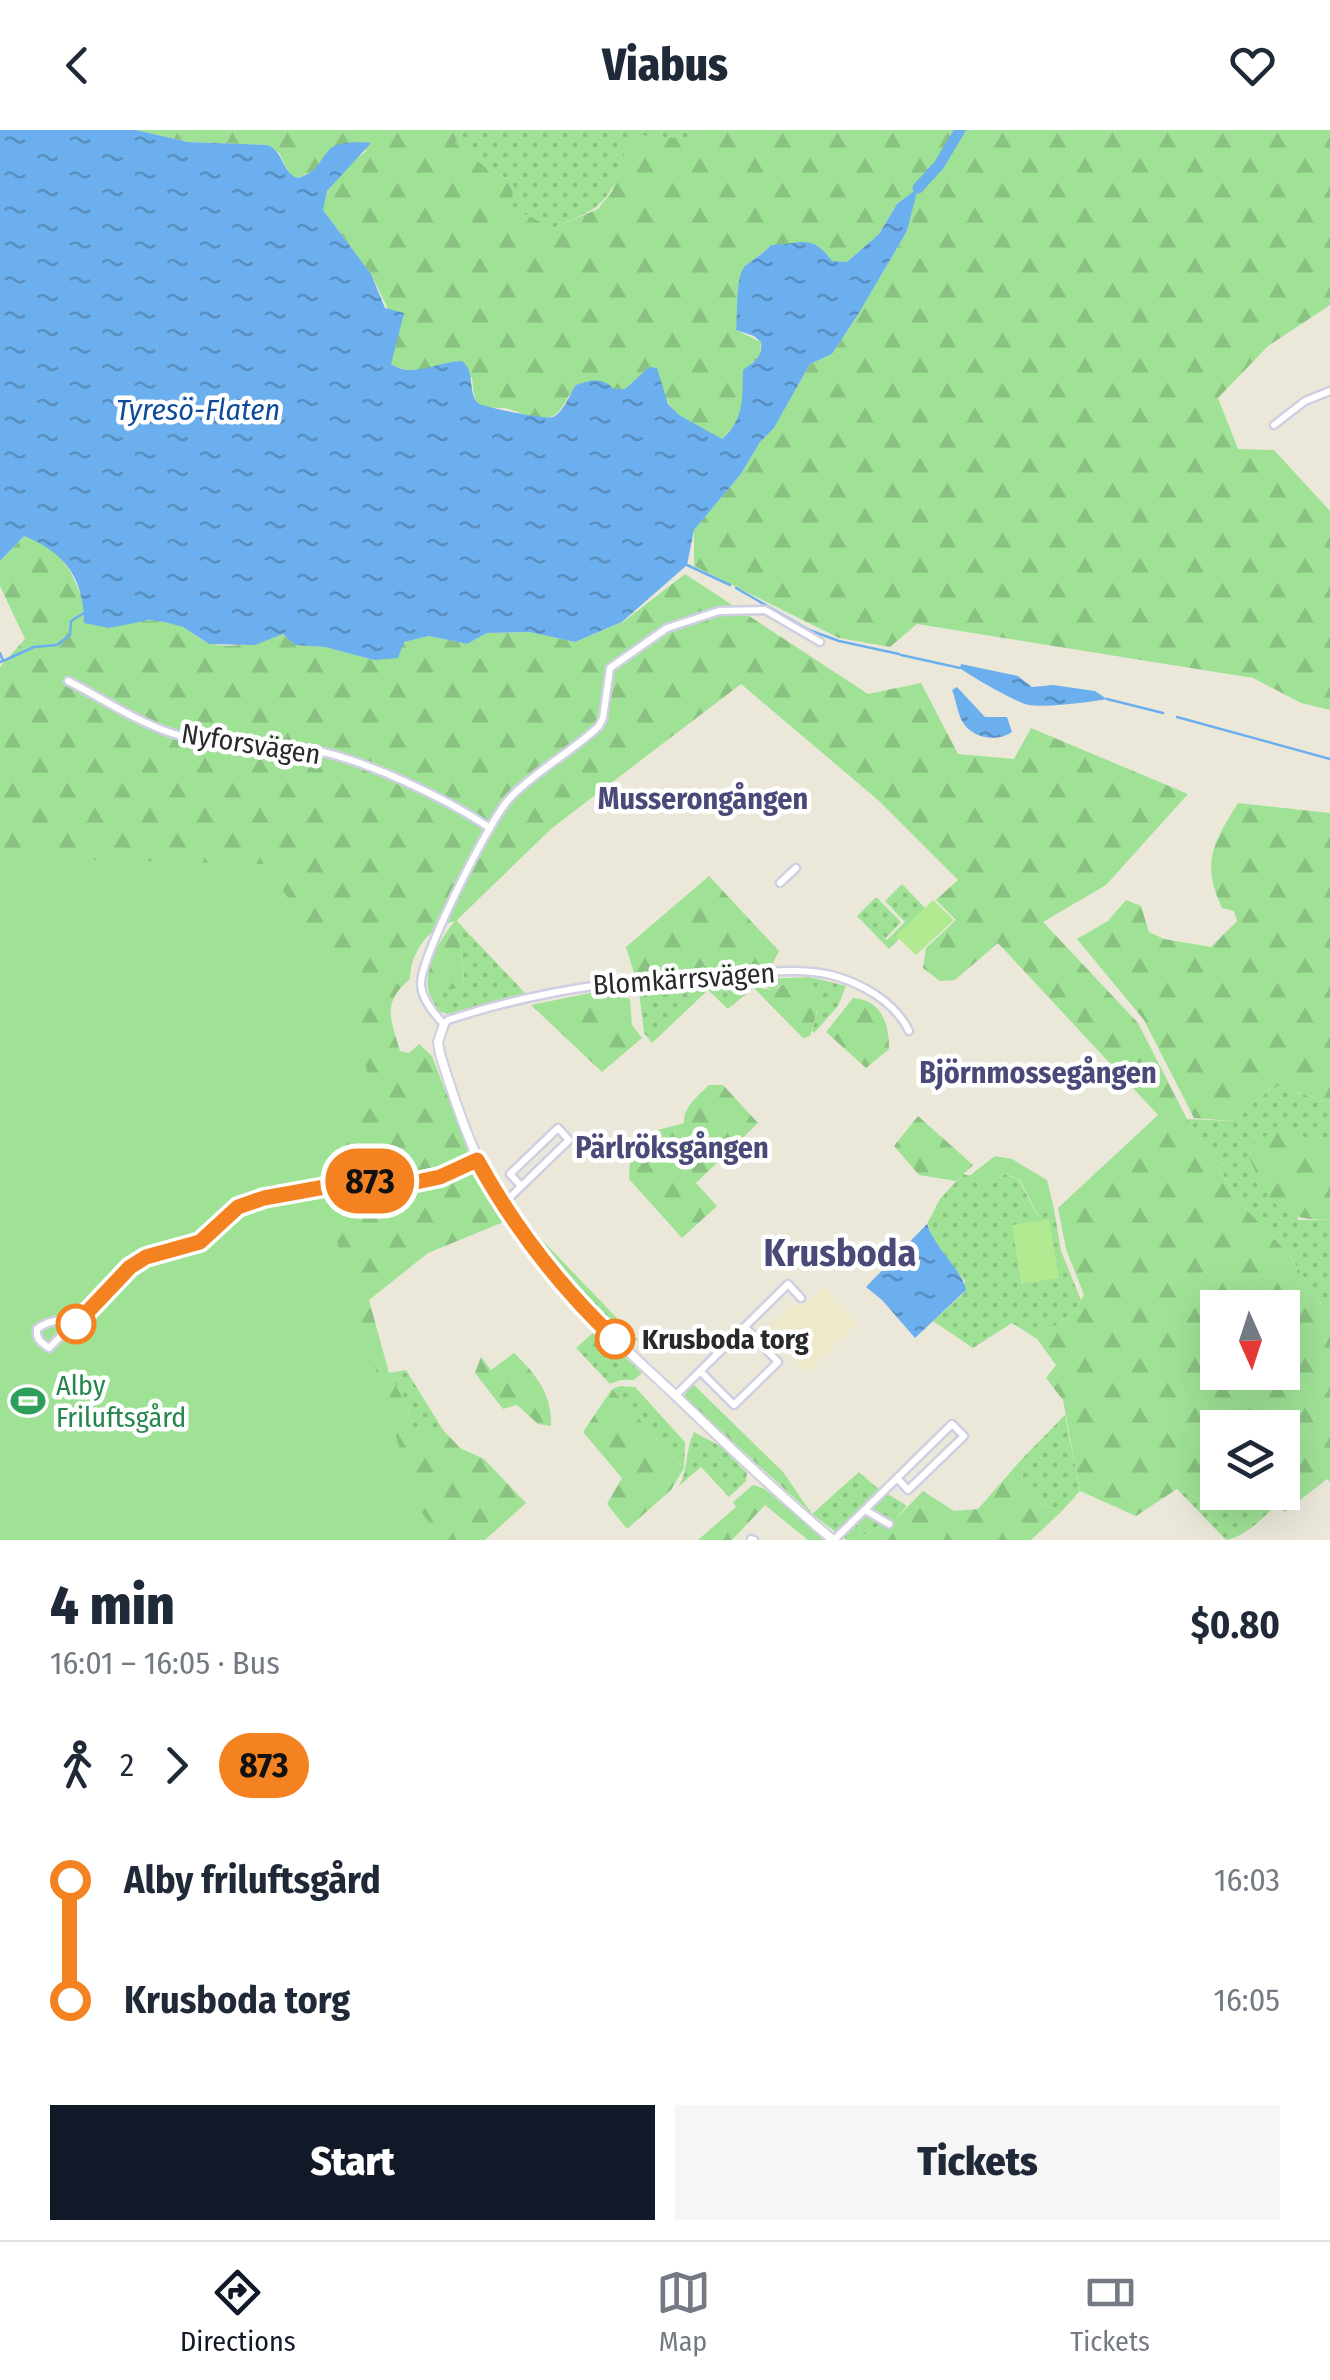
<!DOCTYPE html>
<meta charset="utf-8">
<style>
:root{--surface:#fff;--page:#f6f6f7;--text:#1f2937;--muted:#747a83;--line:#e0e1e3;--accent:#111827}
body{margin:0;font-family:"Fira Sans Condensed",sans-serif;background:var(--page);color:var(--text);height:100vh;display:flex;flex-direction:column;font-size:38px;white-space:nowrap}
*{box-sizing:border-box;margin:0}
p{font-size:32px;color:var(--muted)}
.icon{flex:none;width:55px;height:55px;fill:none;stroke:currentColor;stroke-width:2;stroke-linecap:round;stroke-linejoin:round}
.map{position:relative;height:1410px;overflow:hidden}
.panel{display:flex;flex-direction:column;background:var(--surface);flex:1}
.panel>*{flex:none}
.badge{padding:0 20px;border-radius:32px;font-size:35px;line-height:65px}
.needle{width:65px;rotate:177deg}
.buttons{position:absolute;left:1200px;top:1160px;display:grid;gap:20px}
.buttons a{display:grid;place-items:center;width:100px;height:100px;border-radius:0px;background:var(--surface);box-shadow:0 10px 40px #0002;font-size:50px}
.map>.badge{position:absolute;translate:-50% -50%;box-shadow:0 0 0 5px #fff}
.legs{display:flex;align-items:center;gap:15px;height:110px;padding:0 50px;font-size:32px}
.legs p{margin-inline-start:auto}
.summary{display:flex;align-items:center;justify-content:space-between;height:170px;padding:0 50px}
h1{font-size:55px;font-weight:800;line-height:75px}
.cta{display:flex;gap:20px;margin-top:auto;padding:20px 50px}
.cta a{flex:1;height:115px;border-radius:0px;background:var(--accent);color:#fff;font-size:40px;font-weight:800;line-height:115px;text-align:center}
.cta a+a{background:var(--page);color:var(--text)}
ul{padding:0 50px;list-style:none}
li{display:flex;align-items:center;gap:35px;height:120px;font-size:38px}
li i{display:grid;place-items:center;width:15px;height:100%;margin:0 12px;background:currentColor}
li i::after{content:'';width:25px;height:25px;margin:-12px;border:8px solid;border-radius:50%;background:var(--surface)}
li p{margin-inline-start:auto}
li:first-child i{background:linear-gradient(#0000 50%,currentColor 0)}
li:last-child i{background:linear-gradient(currentColor 50%,#0000 0)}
header{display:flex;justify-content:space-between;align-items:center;height:130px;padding:0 50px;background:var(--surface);font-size:45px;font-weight:800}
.menu{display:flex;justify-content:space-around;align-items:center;height:140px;border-top:2px solid var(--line);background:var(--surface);font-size:28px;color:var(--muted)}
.menu a{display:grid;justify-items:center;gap:5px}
.menu .current{color:var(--accent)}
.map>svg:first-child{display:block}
.education{fill:#ede9c9}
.grass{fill:url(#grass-dots)}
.forest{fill:url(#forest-firs);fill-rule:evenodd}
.park{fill:#9fe296}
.pitch{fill:#b1ea91}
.water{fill:url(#water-ripples)}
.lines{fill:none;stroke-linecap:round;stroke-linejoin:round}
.stream{stroke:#6cafee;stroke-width:2.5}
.river{stroke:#6cafee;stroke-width:11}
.minor-casing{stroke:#d0cfe2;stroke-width:11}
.tertiary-casing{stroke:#d0cfe2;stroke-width:12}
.minor{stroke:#fff;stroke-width:6}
.tertiary{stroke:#fff;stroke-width:8}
.line-1-casing{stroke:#fff;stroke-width:22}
.line-1{stroke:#f58220;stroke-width:15}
.stop-1-dot{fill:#fff;stroke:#f58220;stroke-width:5}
.labels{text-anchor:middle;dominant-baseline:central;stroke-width:9;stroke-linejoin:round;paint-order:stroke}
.street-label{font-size:28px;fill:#292929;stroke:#fff}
.stop-label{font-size:28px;font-weight:bold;fill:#292929;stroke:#fff;text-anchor:start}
.leisure-label{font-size:28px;fill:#27864d;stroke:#fff;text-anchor:start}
.water-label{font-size:30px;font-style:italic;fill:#0d4a99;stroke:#fff}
.neighbourhood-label{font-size:30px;font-weight:bold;fill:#4b4979;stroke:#fff}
.district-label{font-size:38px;font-weight:bold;fill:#4b4979;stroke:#fff}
</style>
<header><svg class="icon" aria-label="back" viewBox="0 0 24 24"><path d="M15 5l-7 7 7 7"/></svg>Viabus<svg class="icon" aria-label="heart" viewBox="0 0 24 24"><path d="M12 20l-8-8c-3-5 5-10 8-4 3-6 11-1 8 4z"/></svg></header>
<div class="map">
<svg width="1330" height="1410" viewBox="0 0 1330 1410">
<defs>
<pattern id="grass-dots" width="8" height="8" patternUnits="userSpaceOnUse" patternTransform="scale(2.5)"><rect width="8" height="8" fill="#9fe296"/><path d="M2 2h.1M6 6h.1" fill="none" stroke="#89c281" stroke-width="1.8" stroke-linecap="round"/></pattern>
<pattern id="forest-firs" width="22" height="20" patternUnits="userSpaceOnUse" patternTransform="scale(2.5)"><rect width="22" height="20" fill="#9fe296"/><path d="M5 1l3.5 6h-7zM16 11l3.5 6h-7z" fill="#89c281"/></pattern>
<pattern id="water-ripples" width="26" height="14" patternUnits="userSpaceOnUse" patternTransform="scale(2.5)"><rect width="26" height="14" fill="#6cafee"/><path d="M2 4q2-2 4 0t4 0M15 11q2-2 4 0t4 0" fill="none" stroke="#598ec1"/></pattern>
</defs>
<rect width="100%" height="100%" fill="#ebe8da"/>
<polygon class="education" points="824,1157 857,1194 807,1243 765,1201 788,1178 807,1173"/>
<g class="grass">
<path d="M466,0H691L688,9L621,38C605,80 591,81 553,98L511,78L513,52L485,37L455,13Z"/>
<polygon points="902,754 925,778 897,806 899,809 889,819 857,786 876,767 901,792 886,808 881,804 887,810 905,792 885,771"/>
<path d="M456,790L525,863L448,884L438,881L430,865L463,855C466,834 457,812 456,790Z"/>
<polygon points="810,847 846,856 838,876 814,903 812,901 817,882 779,856 773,860 757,855 728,879 708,860 652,913 644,903 638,854"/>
<polygon points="1275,955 1330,973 1330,1017 1326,1018 1280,997 1298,1090 1330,1090 1330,1186 1287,1122 1244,1077 1187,989 1232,991"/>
<polygon points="963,1044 993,1051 1005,1044 1019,1050 1037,1085 1054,1079 1061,1121 1081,1170 1074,1182 1037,1209 1012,1193 973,1218 933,1191 963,1164 965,1151 939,1121 927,1094 940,1069"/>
<path d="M541,1109L639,1211C598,1201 559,1145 536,1112Z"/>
<polygon points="596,1200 642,1243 634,1250 620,1250 610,1254 576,1218"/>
<polygon points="406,1240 443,1300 420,1300 412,1296 408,1277 389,1243"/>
<polygon points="620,1256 635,1257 685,1312 684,1338 612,1259"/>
<path d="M1065,1285L1080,1361L1061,1382C1027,1369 1022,1366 1022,1329Z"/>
<path d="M694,1302L720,1316L747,1343L746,1351L729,1367L701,1337L679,1356C689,1338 685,1320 694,1302Z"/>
<polygon points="859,1342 875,1356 907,1376 895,1390 853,1410 846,1410 812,1384"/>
<path d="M1177,1359L1218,1378L1233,1374L1246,1363H1254L1277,1374C1262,1389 1246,1406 1226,1410Z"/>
</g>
<g class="forest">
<path d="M136,0H466L455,13L485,37L513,52L512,78L553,98L598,79L612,61L631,4L688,9L691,0H1330V175L1268,216L1218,268L1238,319L1274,320L1330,381V580L1301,573L1253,548L917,494L890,517L839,508L694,436V400L741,344L760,312L774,298L810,234L832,224L859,183L907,101L917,60L897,74L879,104L847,132H832L825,122L771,116L746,135L736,200L761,212L760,228L752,232L743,256L745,271L736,293L722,309C706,305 675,287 668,272C660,257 663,248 649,237L625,259L569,265C564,275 559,286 547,288C531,291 517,278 500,278C491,277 484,280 477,272C473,266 473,255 472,248L449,232C432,239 407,245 391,234L388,179L371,144L323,80C322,54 349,36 367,20L327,23L315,41L297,48L290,45L279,23L267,15L188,12Z"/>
<path d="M24,406L53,418L70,441L84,471L109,498C133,490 163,486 186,499C193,503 199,509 206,512C228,521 262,512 283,504L295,515L325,517L374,530L404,512L429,506L467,514L487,503L529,502L575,512L623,492L685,444L868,564L921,553L958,624L1014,629L1031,598L1188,664L1106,755L1043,792L1138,893L1187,989L1244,1077L1287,1122L1330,1186V1352L1327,1349L1285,1382L1254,1363L1282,1362V1298H1218V1362L1246,1363L1233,1374L1218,1378L1177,1359L1136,1386L1080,1361L1063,1270L1046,1248L1056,1235L1037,1209L1074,1182L1084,1165L1066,1119L1058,1078L1158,985L998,813L955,850L940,851L923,838L926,818L956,790L936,770L958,750L878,670L741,554L552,698L457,790C457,812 466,834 463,856L430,865C421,841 440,809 455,791C427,798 411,822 410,849C381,873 391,889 400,921L409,923L419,914L432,926L468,1019L467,1026C436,1055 406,1046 368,1048C347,1049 326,1054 304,1057L0,761V537L25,509L0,456V431ZM1218,1178H1282V1242H1218Z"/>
<path d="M1238,673L1330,683V973L1275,955L1232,991L1194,988L1144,890L1077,809L1108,791L1126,770L1141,776L1149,802L1164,809L1211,817L1237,791L1234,781L1222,778C1201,733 1213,713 1238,673Z"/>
<polygon points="709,746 779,821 771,837 635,846 626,817"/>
<path d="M812,852C823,868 815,889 810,906L803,908L753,857L773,860L787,853Z"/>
<polygon points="605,860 630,869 632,895 642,908 602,942 531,875"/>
<path d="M853,868C882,870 889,894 889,919L866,938L826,902Z"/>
<path d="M709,955H723L758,993L696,1053L717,1076L682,1108L629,1049L630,1030L658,1000L684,993C683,977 698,966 709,955Z"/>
<polygon points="918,986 973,1035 956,1051 919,1045 894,1016"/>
<path d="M1280,996L1326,1018L1330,1017V1090C1275,1090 1269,1072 1248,1025V1018Z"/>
<path d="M469,1040L479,1043L506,1091L428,1123L369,1170L389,1243L408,1277L412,1296L420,1300H443L460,1318L484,1329L526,1373L485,1410H371L307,1064C327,1061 349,1053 369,1054C417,1055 424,1060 469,1040Z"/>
<path d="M514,1223C536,1244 552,1264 551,1296L538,1294L517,1275L503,1279L475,1243L481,1227L491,1240Z"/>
<polygon points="691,1252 783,1342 812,1384 689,1272 684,1267"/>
<polygon points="612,1259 684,1338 671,1360 627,1399 607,1374 622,1348 583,1302"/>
<path d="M1022,1329C1022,1366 1027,1369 1061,1382L1031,1410H853L895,1390L923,1361L954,1381L978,1379Z"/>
<polygon points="753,1355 765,1359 825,1410 808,1410 765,1375 732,1410 698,1410 736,1377 733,1372"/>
</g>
<g class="park">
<polygon points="0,728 264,734 347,851 370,954 325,1071 417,1376 442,1410 0,1410"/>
<polygon points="995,1026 1012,1029 1047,1050 1054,1079 1038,1086 1020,1050 1006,1044 993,1051 969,1046"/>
</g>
<g class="pitch">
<polygon points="933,770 954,790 916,825 896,806"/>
<polygon points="1049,1089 1059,1148 1021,1154 1012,1095"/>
</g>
<g class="water">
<path d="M0,0H136L188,12L267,15C284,21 281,41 297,48C317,43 317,34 329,20C337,11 360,12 371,13L327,61L323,80L371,144L385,178L404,183L391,234C413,249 438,231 462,231C476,242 467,261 478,273C482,277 547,290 553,287C564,282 569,265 576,255C591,250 602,247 614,259H625L649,237L657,238L668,274L679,285L722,309C745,289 742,268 743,240C754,231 763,228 761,212L754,206L736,200C738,185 735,146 745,136C753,129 763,124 771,115C800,115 811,102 832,131L847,132L879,104L897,74L918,58L907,101L859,183L832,224L810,234L774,298L760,312L741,344L694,400L687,435L622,492L575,512L529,502L487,503L467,514L429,506L404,512L398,528L374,530L325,517L295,515L283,504L255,515L209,514L183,497L165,492L149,490L109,498L84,493C84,449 65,422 24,406L0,431Z"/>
<path d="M961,534L1018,546L1032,557L1053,555L1095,561L1107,569C1092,572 1043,578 1029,575C1017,573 970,546 960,538Z"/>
<path d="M957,557L985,587H1007L1012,602C997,613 971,608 962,591C957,581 956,570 952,560Z"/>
<path d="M927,1094C934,1117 964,1143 966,1160L915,1208L882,1170L866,1157Z"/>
</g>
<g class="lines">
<g class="stream">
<polyline points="687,435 730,455"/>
<polyline points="736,458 809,500 839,511 899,524"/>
<polyline points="0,523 3,531 0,532"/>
<polyline points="901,525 960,538"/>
<polyline points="3,531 34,517 57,515 70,505 71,491 84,483"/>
<polyline points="1107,569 1163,583"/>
<polyline points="1177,587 1330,629"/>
</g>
<polyline class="river" points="918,58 939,35 960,0"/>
<g class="minor-casing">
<g id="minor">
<polyline points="1274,295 1305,271 1330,261"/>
<path d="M820,512L765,480L719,481L667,498L610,538L603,588L599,596C572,622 535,641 509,669C490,689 419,830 421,855C422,869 435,885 444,894L448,890C544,858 640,847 740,843C770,842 802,838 831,845C862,853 895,872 909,901"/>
<path d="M68,551C102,568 135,591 171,603C216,617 262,612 308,619C362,628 444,667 490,698"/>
<polyline points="780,753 796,738"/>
<polyline points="502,1075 569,1010 558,998 510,1044 521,1056"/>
<path d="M76,1194C62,1188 49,1190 37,1199C36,1209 40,1212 49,1218L130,1137L146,1127L200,1112L239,1077L265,1068L347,1053L407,1054L440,1047L477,1030"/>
<polyline points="700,1241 734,1275 778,1232 745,1197"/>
<polyline points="675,1266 788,1154 801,1168"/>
<polyline points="865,1380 889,1394"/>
<polyline points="751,1409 754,1410"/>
<polyline points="834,1410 952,1294 964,1306 908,1360 897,1348"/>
</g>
</g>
<g class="tertiary-casing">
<path id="tertiary" d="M444,894L438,912L440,924C456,975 473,1026 500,1073C545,1148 612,1206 675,1265C727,1315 778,1364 833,1410"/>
</g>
<use href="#minor" class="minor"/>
<use href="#tertiary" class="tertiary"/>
</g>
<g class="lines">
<g class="line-1-casing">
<path id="line-1" d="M76,1194L130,1137L146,1127L200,1112L238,1077L264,1068L347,1053L407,1054L440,1047L477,1030C514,1097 559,1156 615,1209"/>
</g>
<use href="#line-1" class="line-1"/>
</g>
<defs>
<g id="stadium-bare" transform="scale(2.7)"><path d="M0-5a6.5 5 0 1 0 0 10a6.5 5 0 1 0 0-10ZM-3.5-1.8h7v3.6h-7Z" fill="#2e9e5b" stroke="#fff" stroke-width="2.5" paint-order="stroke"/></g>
</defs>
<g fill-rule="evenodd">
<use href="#stadium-bare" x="28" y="1271"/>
</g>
<g class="stop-1-dot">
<circle cx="76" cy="1194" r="18"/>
<circle cx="615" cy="1209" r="18"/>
</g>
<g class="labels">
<g class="street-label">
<text transform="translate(251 614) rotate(9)">Nyforsvägen</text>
<text transform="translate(684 849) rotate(-4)">Blomkärrsvägen</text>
</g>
<g class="stop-label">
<text x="642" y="1209">Krusboda torg</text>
</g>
<g class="leisure-label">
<text x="56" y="1255">Alby<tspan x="56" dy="32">Friluftsgård</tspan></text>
</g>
<g class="water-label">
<text x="198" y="280">Tyresö-Flaten</text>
</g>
<g class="neighbourhood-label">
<text x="703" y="669">Musserongången</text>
<text x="1038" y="943">Björnmossegången</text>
<text x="672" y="1018">Pärlröksgången</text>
</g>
<g class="district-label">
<text x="840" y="1123">Krusboda</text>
</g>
</g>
</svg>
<div class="buttons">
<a><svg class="needle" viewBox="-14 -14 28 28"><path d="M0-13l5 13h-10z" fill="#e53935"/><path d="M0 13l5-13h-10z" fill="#747a83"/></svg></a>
<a><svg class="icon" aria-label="layers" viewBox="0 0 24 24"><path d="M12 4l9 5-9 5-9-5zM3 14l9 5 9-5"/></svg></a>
</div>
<b class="badge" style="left:370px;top:1051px;background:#f58220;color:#111">873</b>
</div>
<section class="panel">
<div class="summary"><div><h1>4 min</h1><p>16:01 – 16:05 · Bus</p></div><b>$0.80</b></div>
<div class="legs"><svg class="icon" aria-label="walk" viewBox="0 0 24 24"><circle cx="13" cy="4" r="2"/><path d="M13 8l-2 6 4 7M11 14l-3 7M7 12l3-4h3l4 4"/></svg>2<svg class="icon" aria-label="forward" viewBox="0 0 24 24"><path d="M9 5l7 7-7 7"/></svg><b class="badge" style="background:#f58220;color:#111">873</b></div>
<ul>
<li><i style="color:#f58220"></i><b>Alby friluftsgård</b><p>16:03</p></li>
<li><i style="color:#f58220"></i><b>Krusboda torg</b><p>16:05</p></li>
</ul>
<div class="cta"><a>Start</a><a>Tickets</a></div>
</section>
<nav class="menu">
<a class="current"><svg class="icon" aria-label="directions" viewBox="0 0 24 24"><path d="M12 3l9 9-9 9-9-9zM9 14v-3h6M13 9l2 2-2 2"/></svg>Directions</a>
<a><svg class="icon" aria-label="map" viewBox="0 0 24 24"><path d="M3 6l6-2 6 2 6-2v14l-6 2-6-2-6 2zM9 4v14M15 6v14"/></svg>Map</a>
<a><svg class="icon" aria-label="tickets" viewBox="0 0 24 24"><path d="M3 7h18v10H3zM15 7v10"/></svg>Tickets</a>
</nav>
